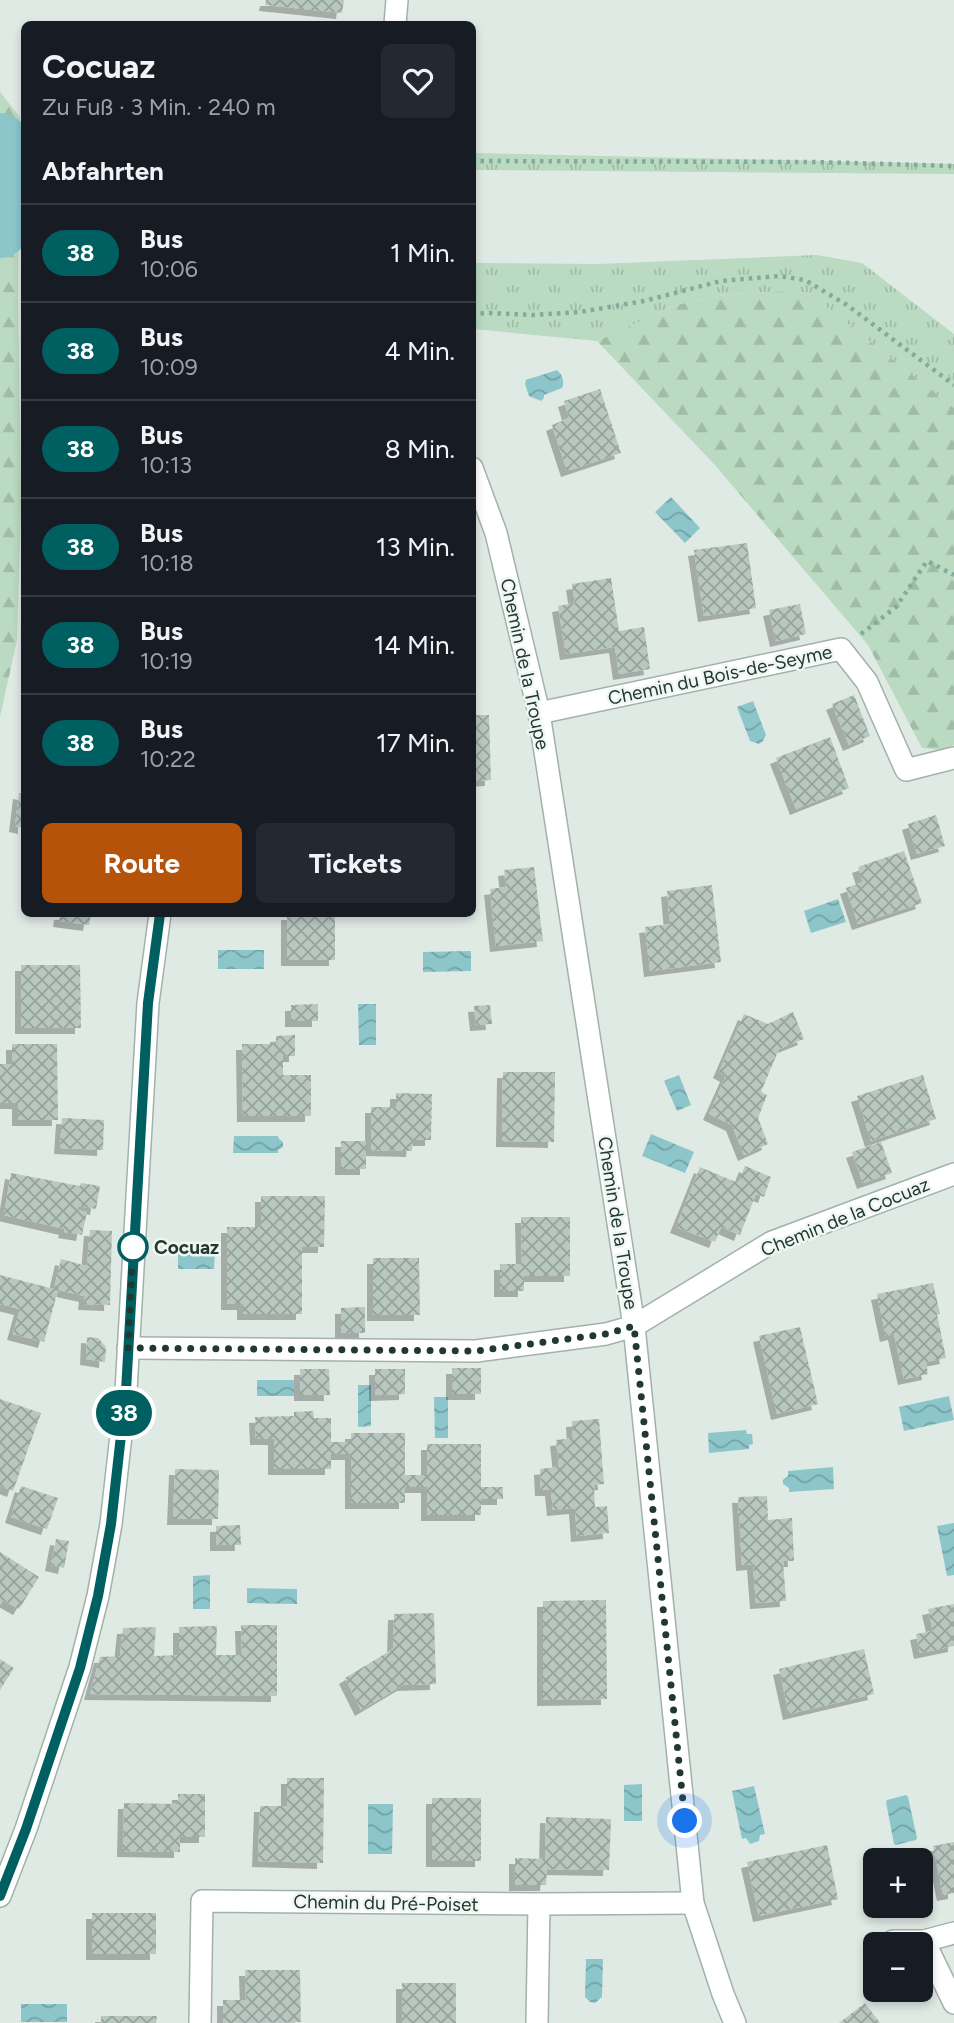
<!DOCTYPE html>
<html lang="de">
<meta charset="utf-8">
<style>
:root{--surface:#171b24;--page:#242831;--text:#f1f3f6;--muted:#9ea1a6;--line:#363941;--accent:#b45309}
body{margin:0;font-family:Figtree,sans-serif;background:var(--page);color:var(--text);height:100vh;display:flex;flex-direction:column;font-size:26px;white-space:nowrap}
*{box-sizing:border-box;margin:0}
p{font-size:23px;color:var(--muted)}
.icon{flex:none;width:38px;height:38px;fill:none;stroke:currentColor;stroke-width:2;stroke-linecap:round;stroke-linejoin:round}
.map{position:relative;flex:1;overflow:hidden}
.panel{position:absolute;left:21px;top:21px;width:455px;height:896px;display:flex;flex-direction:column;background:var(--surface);border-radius:10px;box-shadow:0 4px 10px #0003}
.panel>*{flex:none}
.badge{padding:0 14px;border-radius:23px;font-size:24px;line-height:46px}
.controls{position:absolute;left:863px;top:1848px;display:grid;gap:14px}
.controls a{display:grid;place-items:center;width:70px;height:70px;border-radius:10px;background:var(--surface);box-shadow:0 4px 10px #0003;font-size:35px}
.you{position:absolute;width:35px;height:35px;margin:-18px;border:5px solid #fff;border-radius:50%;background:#1a73e8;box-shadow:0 0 0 10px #1a73e833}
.map>.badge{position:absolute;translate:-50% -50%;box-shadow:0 0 0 4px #fff}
h2{padding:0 21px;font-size:26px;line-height:63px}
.round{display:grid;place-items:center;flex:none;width:74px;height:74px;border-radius:10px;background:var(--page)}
.summary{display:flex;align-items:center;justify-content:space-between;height:119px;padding:0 21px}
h1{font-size:33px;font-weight:700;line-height:52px}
.action{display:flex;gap:14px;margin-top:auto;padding:14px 21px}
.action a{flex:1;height:80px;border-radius:10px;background:var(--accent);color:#fff;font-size:28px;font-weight:700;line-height:80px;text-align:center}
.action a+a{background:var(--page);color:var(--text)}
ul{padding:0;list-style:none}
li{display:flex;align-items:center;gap:21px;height:98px;padding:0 21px;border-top:2px solid var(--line)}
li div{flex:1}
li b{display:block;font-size:26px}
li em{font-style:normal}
li .badge{min-width:77px;font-weight:700;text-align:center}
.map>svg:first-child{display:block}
.grass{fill:url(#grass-tufts)}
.forest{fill:url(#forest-firs)}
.water{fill:url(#water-waves)}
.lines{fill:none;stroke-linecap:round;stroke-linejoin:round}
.river{stroke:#8cc6cb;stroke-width:56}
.building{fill:url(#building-cross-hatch);filter:url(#shadow)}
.minor-casing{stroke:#a3b1ab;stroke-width:24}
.path{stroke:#83ab9c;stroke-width:4.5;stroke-dasharray:3.5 5;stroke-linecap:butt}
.minor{stroke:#fff;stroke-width:21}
.line-casing{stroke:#fff;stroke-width:16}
.line{stroke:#005f61;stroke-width:10}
.walk{stroke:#223931;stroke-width:7;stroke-dasharray:0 12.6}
.stop-dot{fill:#fff;stroke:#005f61;stroke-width:3.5}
.labels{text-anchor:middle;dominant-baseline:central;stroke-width:5;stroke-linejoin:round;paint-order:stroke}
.street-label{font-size:19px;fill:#223931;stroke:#f0f7f3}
.stop-label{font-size:19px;font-weight:bold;fill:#223931;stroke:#f0f7f3;text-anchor:start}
</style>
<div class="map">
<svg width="954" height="2023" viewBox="0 0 954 2023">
<defs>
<pattern id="grass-tufts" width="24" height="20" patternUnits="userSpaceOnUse" patternTransform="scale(1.75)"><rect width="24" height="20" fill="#badac1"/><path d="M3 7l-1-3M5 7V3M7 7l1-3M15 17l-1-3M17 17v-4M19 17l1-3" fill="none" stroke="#a0bca6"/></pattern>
<pattern id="forest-firs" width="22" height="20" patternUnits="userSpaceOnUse" patternTransform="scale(1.75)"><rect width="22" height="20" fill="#badac1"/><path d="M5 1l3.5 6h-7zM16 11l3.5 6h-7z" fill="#a0bca6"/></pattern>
<pattern id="water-waves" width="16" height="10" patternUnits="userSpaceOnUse" patternTransform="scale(1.75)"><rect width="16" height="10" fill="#8cc6cb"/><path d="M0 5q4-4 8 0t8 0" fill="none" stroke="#72a2a5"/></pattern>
<pattern id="building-cross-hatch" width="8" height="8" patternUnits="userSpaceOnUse" patternTransform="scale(1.75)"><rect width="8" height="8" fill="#b9c7c1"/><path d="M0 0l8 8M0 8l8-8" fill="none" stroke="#96a39d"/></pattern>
<filter id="shadow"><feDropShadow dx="-6" dy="6" stdDeviation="0" flood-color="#0004"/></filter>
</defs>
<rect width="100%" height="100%" fill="#e0eae5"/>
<g class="grass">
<polygon points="473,153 954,164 954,174 473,170"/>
<polygon points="817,255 862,263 954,334 954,408 820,302 806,293 792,291 729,294 676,305 597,341 473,329 473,263 598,264"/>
</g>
<g class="forest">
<polygon points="0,92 20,117 18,297 21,503 17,640 0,717"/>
<polygon points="792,291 806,293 820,302 954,408 954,745 940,750 922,748 868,645 714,464 597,341 676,305 729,294"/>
</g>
<g class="water">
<path d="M557,370C562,374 565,382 562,388L544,395V398L541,401L529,396L525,384L526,380Z"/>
<polygon points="671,497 700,528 685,543 655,512"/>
<polygon points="753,701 766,735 763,741 759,744 750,741 737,707"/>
<polygon points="838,899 846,922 811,933 804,911"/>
<rect x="218" y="950" width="46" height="19"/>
<polygon points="471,951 471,971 423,972 423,952"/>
<polygon points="358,1004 376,1004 376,1045 359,1045"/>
<polygon points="679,1075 691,1105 677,1111 664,1081"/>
<polygon points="651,1134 694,1152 685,1173 642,1156"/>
<polygon points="234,1136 278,1136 279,1139 283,1142 283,1147 278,1150 278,1153 233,1153"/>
<polygon points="178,1251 215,1251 214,1269 178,1269"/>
<rect x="257" y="1380" width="37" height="16"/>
<polygon points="358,1385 371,1385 371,1426 358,1427"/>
<polygon points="949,1396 954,1420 904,1431 899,1407"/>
<polygon points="434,1397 448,1397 448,1438 435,1438"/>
<polygon points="746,1430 747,1434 752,1434 753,1444 749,1445 749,1449 709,1453 708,1433"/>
<polygon points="833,1467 834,1489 789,1492 789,1488 783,1484 783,1480 788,1476 788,1471"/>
<polygon points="954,1523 954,1575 947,1576 937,1526"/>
<polygon points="210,1575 210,1609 193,1609 193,1576"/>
<polygon points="247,1588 297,1589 297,1604 247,1603"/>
<polygon points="642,1784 642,1821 624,1821 624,1785"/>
<polygon points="754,1786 765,1834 760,1835 759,1841 750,1844 746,1838 742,1839 732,1791"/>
<polygon points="906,1795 908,1797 917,1838 916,1840 896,1845 894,1844 886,1802 887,1800"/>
<polygon points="368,1804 393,1804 392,1854 368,1854"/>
<polygon points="586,1959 603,1959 602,1997 595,2003 590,2002 585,1997"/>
<rect x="21" y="2004" width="46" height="18"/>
</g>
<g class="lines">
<polyline class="river" points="0,141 7,157 0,230"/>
</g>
<g class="building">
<polygon points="266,0 344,0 342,13 265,5"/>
<polygon points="600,389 621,453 567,471 552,425 569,418 564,401"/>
<polygon points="747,543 756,608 704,616 694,550"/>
<polygon points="611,578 619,631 644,627 650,669 619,674 615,647 566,654 558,606 575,603 572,584"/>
<polygon points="800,604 806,634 776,641 769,610"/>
<polygon points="854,695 870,736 849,745 832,704"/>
<polygon points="472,715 489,715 491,780 472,781"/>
<polygon points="830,737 849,788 796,809 776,758"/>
<polygon points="19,793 24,794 24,828 15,826"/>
<polygon points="936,815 945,846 917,854 908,824"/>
<polygon points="904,851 922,903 858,924 846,888 863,882 858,867"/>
<polygon points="534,867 543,941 496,946 490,889 506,887 504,870"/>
<polygon points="712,885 721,962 650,971 645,927 670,924 667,891"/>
<polygon points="60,914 91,914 89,925 59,921"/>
<rect x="287" y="914" width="48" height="46"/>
<polygon points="21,965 80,965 81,1028 21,1028"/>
<polygon points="318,1004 318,1021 291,1021 291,1005"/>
<polygon points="490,1005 492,1024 476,1025 474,1006"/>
<polygon points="793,1012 804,1039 779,1049 761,1092 767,1095 758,1118 768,1144 744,1155 732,1125 709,1114 726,1076 719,1072 744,1014 768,1024"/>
<polygon points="295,1035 295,1056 283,1056 283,1075 311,1075 311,1116 243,1116 242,1044 276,1044 276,1036"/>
<polygon points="12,1044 57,1044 58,1120 18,1120 18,1103 0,1103 0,1064 12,1064"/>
<polygon points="503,1072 555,1072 554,1142 502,1141"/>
<polygon points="923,1075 936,1119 871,1141 857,1096"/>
<polygon points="396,1093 432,1094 431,1140 413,1140 412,1151 371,1150 371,1107 396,1107"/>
<polygon points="62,1118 104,1120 103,1150 60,1148"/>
<rect x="341" y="1141" width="25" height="28"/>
<polygon points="881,1142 892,1173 863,1183 852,1152"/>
<polygon points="745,1166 771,1177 764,1197 756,1194 740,1235 721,1227 715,1242 676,1227 700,1167 738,1183"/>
<polygon points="11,1173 80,1186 81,1183 100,1186 96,1209 78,1206 77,1210 87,1212 82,1235 64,1232 65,1229 4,1215"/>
<polygon points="261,1196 325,1196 324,1247 302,1247 302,1314 243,1314 243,1304 227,1304 227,1227 261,1227"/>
<polygon points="521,1217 570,1217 570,1276 524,1276 524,1291 500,1291 500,1264 522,1264"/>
<polygon points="90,1230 112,1231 110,1305 84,1304 85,1296 58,1290 44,1342 13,1334 20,1309 0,1304 0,1275 54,1289 61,1259 87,1266"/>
<polygon points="373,1258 419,1258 420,1315 373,1315"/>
<polygon points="933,1283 940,1314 937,1314 946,1358 926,1362 928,1374 904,1379 894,1334 886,1336 877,1294"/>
<polygon points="365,1307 365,1333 341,1333 341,1308"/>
<polygon points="800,1327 818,1404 777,1414 759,1336"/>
<polygon points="87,1337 98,1338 106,1347 105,1362 86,1359"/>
<rect x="452" y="1368" width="29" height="26"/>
<polygon points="300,1369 329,1369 330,1395 300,1395"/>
<polygon points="375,1369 405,1369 405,1394 375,1395"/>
<polygon points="0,1399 41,1413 13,1491 0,1486"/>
<polygon points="313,1411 314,1418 331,1418 331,1442 351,1442 351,1433 405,1433 405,1475 427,1475 427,1444 481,1444 481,1487 503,1487 503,1499 481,1499 481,1515 427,1515 427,1487 405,1487 405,1503 351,1503 351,1454 331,1454 331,1469 274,1469 274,1439 256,1439 255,1417 294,1416 294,1412"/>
<polygon points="599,1419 604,1484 594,1485 595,1507 607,1506 609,1533 577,1536 575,1508 553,1510 551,1490 541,1490 540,1469 559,1467 556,1440 573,1438 572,1421"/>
<polygon points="175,1469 219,1470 218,1519 173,1519"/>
<polygon points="21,1486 58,1498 47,1529 11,1517"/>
<polygon points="767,1496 768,1520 792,1518 794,1561 783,1561 786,1601 756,1603 753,1564 742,1565 738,1497"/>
<polygon points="240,1525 241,1545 216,1545 216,1526"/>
<polygon points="56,1539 69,1541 64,1568 51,1565"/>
<polygon points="0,1552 39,1577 19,1609 3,1600 0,1605"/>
<polygon points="606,1600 607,1699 543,1700 543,1601"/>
<polygon points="954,1604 954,1646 920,1653 916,1634 933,1631 928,1609"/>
<polygon points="434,1613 436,1684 403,1685 361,1710 345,1678 393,1649 394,1614"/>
<polygon points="241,1625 277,1625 277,1696 90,1694 100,1657 120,1656 123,1628 156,1627 154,1656 179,1655 179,1627 217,1626 216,1655 242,1655"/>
<polygon points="864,1649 874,1694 789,1714 779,1669"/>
<polygon points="0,1659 14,1668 0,1690"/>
<polygon points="287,1778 324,1778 323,1863 258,1861 260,1806 287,1806"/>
<polygon points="178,1794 205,1794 205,1837 180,1837 180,1852 123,1851 124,1803 178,1804"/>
<rect x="432" y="1798" width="49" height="63"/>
<polygon points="546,1817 611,1819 609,1870 547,1869 546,1885 515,1885 515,1858 545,1859"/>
<polygon points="954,1842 954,1893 943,1895 933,1846"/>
<polygon points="827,1845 838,1899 759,1916 747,1862"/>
<rect x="92" y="1913" width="64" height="41"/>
<polygon points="245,1970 300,1970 301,2022 223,2023 223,2000 246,2000"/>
<rect x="402" y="1983" width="54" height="40"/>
<polygon points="865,2003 880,2023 839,2023"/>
<polygon points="101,2016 157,2016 156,2023 101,2023"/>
</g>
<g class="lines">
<g class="minor-casing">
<g id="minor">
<polyline points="395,24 397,0"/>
<polyline points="472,468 496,533 539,713 634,1326 693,1903 723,1994 735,2023"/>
<polyline points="539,713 841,649 867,682 906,770 954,758"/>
<polyline points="128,1348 476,1351 606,1334 634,1326 772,1242 954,1174"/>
<polyline points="0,1896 26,1829 80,1667 98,1596 111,1524 126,1391 148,1003 160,914"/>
<polyline points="954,1933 924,1941 954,2003"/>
<polyline points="893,1941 924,1941"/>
<polyline points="200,2023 202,1901 539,1904 693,1903"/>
<polyline points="537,2023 539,1904"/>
</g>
</g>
<g class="path">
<polyline points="472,161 816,162 954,166"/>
<polyline points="472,314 489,313 532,315 580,312 644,301 721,281 779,276 805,280 847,305 954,385"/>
<polyline points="861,634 896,607 927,561 954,575"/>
</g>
<use href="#minor" class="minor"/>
</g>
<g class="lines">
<g class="line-casing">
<polyline id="line" points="0,1896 26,1829 80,1668 98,1596 111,1524 126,1391 148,1003 160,914"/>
</g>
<use href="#line" class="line"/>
<polyline class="walk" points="133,1247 128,1348 476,1351 606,1334 634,1326 685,1821"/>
</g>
<circle class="stop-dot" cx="133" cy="1247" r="14"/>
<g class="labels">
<g class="street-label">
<text transform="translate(525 664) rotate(78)">Chemin de la Troupe</text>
<text transform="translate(720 675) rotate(-12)">Chemin du Bois-de-Seyme</text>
<text transform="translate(845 1217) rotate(-22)">Chemin de la Cocuaz</text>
<text transform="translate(618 1223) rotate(81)">Chemin de la Troupe</text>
<text transform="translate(386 1903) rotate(1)">Chemin du Pré-Poiset</text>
</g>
<g class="stop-label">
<text x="154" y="1247">Cocuaz</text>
</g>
</g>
</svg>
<div class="controls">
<a>+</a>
<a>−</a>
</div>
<div class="you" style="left:685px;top:1821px"></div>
<b class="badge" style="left:124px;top:1413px;background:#005f61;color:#fff">38</b>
<section class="panel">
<div class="summary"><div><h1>Cocuaz</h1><p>Zu Fuß · 3 Min. · 240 m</p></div><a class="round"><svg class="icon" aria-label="heart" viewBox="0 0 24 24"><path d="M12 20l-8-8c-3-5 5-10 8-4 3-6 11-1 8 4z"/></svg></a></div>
<h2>Abfahrten</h2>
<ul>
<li><span class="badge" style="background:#005f61;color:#fff">38</span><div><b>Bus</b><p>10:06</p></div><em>1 Min.</em></li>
<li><span class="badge" style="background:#005f61;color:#fff">38</span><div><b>Bus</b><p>10:09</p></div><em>4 Min.</em></li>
<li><span class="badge" style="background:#005f61;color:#fff">38</span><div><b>Bus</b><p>10:13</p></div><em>8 Min.</em></li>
<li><span class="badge" style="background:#005f61;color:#fff">38</span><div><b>Bus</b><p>10:18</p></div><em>13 Min.</em></li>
<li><span class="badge" style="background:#005f61;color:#fff">38</span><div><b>Bus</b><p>10:19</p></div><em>14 Min.</em></li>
<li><span class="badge" style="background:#005f61;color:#fff">38</span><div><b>Bus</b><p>10:22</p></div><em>17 Min.</em></li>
</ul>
<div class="action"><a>Route</a><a>Tickets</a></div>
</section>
</div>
